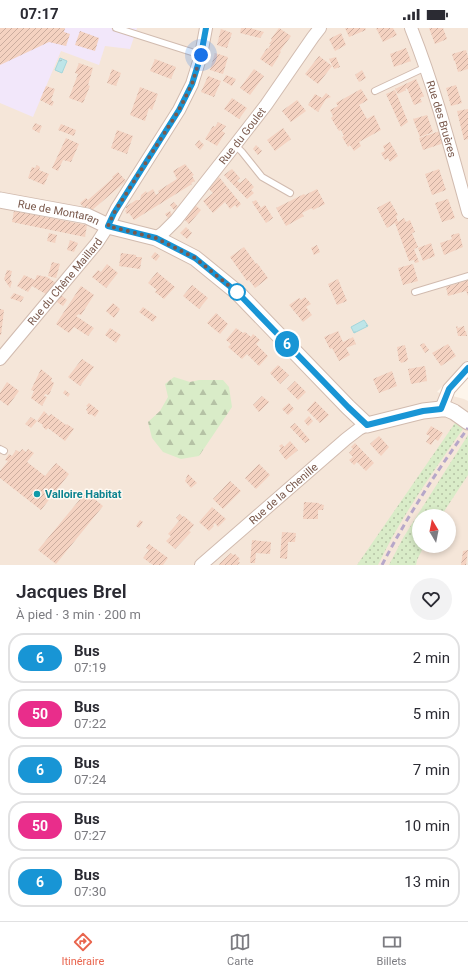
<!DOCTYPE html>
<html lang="fr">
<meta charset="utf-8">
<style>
:root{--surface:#fff;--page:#f2f2f3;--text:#2b2b33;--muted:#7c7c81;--line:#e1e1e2;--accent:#e9654e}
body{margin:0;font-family:Roboto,sans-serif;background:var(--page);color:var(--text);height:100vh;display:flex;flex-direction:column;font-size:15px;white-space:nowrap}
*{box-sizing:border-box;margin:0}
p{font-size:13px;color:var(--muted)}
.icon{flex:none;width:22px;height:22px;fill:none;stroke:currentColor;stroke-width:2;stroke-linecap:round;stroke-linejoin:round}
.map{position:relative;height:537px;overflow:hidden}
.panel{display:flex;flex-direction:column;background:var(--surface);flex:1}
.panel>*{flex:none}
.badge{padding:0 8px;border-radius:13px;font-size:14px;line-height:26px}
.needle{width:26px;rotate:350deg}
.buttons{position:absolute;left:412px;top:481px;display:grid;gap:8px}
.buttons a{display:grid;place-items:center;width:44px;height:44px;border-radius:50%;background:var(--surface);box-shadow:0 2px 6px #0003;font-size:20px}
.you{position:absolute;width:20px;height:20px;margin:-10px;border:3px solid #fff;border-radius:50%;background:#1a73e8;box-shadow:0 0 0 6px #1a73e833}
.map>.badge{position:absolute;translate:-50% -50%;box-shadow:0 0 0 2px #fff}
.round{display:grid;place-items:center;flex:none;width:42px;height:42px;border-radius:21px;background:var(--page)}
.overview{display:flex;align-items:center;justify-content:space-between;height:68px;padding:0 16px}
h1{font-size:19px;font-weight:600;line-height:30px}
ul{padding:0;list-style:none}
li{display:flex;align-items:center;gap:12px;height:50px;margin:0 8px 6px;padding:0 8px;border:2px solid var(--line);border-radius:16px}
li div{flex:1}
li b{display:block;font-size:15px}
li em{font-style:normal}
li .badge{min-width:44px;font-weight:700;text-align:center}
.status{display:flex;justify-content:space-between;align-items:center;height:28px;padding:0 20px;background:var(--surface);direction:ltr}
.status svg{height:11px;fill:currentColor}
.tabs{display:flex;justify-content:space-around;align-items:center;height:56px;border-top:1px solid var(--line);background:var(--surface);font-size:11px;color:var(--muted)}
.tabs a{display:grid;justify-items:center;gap:2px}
.tabs .selected{color:var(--accent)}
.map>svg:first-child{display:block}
.residential{fill:#f5e6d9;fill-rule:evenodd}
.education{fill:#f2e7fa}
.grass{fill:url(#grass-dots)}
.forest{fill:url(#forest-firs)}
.water{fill:url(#water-ripples);stroke:#a4d6db}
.building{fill:url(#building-hatch)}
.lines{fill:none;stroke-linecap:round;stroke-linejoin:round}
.service-casing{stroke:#d1bbaf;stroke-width:8}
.minor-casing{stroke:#d1bbaf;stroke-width:14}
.tertiary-casing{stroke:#d1bbaf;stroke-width:17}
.service{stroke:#fff;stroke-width:6}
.minor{stroke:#fff;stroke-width:12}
.tertiary{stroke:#fff;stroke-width:15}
.rail{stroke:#b7a7c9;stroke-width:3;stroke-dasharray:6 4;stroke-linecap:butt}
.line-casing{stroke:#fff;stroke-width:9}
.line{stroke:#1895d5;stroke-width:6}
.walk{stroke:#7a594c;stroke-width:4;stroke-dasharray:0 7.2}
.stop-dot{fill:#fff;stroke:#1895d5;stroke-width:2}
.culture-dot{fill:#0f9aa8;stroke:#fff9f2;stroke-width:1.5}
.labels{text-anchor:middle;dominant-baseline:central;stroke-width:3;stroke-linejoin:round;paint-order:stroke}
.street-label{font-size:11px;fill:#7a594c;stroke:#fff9f2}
.culture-label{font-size:11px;font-weight:bold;fill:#0d838f;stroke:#fff9f2;text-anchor:start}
</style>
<div class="status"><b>07:17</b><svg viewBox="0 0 49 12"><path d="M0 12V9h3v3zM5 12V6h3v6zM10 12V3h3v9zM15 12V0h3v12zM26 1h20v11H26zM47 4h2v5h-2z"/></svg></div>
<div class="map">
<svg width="468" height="537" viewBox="0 0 468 537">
<defs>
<pattern id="grass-dots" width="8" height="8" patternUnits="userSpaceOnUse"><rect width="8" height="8" fill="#d9ecc8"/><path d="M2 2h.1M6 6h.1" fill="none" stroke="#b5c2a5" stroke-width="1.8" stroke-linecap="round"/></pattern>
<pattern id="forest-firs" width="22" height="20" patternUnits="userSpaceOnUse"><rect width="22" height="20" fill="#d9ecc8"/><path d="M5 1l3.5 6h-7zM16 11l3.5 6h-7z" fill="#b5c2a5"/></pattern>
<pattern id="water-ripples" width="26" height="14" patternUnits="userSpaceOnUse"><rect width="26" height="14" fill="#bee5e8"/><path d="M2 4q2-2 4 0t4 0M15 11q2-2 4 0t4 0" fill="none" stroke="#9fbdbe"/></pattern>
<pattern id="building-hatch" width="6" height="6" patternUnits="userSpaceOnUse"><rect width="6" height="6" fill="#f4d2c1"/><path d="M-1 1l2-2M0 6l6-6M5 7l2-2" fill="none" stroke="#cbad9f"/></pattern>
</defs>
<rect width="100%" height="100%" fill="#fdf5eb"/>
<path class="residential" d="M0,0H468V332L437,364L464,371L468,373V537H0ZM419,488H449V518H419Z"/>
<polygon class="education" points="0,0 137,0 130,21 105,18 99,37 61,23 33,89 0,75"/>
<g class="grass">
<path d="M455,395L463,401C432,445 401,489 378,537H357Z"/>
<polygon points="468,407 468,447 441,488 419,488 419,518 424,518 417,532 416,537 389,537 403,510"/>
</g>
<polygon class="forest" points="174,349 190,354 199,352 223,352 229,359 232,379 199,428 181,431 163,424 152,410 148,394 160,383 168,369 165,356"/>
<g class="water">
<polygon points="60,30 67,33 62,45 55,42"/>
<polygon points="364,292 368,298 354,305 351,299"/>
</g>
<g class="building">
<polygon points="0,0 65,0 64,4 70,6 66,18 49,14 0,37"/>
<polygon points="241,0 250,0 264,4 260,10 240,5"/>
<polygon points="279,0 291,8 280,23 281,24 278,28 279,28 272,39 260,31 267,20 268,21 271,16 269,16 272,12 271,11"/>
<polygon points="345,0 365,0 366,2 349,9"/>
<polygon points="376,0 393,0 397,7 383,14"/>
<polygon points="429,0 443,0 447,11 435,16"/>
<polygon points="221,1 232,5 227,20 217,17"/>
<polygon points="80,3 99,10 95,23 75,17"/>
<polygon points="341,5 346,17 335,23 329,11"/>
<polygon points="406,20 411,33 394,39 390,26"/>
<polygon points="466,22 468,29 468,41 458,44 455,33 454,33 452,26"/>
<polygon points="215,25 228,29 223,46 210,42"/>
<polygon points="319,28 332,38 318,56 305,46"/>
<polygon points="336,29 340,39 334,41 329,31"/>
<polygon points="155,31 176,39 171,51 150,43"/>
<polygon points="79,35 93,40 88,57 90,58 83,75 69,70 78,46 75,45"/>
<polygon points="112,41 121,45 116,58 107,55"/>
<polygon points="254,41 264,48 250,67 240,60"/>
<polygon points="362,42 366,50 359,54 355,47"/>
<polygon points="226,47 236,51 232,58 223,53"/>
<polygon points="208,48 221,53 214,69 201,64"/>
<polygon points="416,51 424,68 420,70 422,74 414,77 407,60 405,61 406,62 398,66 395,61"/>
<polygon points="456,57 462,75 451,78 446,60"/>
<polygon points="46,58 55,61 51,72 54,74 52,78 40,72"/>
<polygon points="140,59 158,66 152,82 149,80 145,93 130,87"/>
<polygon points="361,61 368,72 359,77 367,91 374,87 381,102 359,114 361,118 354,123 350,117 348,119 342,109 344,108 341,102 339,103 331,90 333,88 330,82 338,78 336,75"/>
<polygon points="395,62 408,94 401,99 386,66"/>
<polygon points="326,65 331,69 326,71 318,84 308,77 315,66 322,70"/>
<polygon points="232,70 247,80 239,91 224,81"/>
<polygon points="297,72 306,83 291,94 282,83"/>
<polygon points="468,81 468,111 464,112 457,83"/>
<polygon points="427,87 433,104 420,109 413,91"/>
<polygon points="218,94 226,98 222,103 225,105 217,118 205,111 213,98 215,99"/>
<polygon points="35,95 42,98 39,105 32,101"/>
<polygon points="61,96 76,102 74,108 58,102"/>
<polygon points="283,100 291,111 275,123 267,112"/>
<polygon points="117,102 133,108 127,126 111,120"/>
<polygon points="440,103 444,115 423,122 419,110"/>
<polygon points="66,110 79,116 71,134 63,132 58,143 52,140"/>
<polygon points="199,112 204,117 200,122 195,117"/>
<polygon points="390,114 398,128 390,134 388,130 385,132 381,125 385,123 383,118"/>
<polygon points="256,117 262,123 258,127 253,121"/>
<polygon points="185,136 194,147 192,148 195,153 191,155 192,156 134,192 129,185 127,186 125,183 127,181 125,179 127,178 136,172 140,172 141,167 146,163 147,165 153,161 156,167 159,165 158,163 177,151 173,143"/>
<polygon points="37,137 40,139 39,142 49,146 44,157 28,150 32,139 35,140"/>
<polygon points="232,141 240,150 237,153 240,155 246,150 254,159 251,162 254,165 247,171 224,147"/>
<polygon points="439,141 446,162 432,167 425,146"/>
<polygon points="118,144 126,153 91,183 87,178 85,181 80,175 86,170 88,172 113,150 112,149"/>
<polygon points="219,149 241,176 237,180 235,177 230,181 225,174 213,185 203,173 213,165 209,161"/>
<polygon points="317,161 325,176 313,182 312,180 302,185 304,188 286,198 276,180 304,166 305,167"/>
<polygon points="448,171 455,190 442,194 435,175"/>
<polygon points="256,172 261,180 265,177 273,190 266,195 252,174"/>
<polygon points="390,173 398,187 396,188 398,194 404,190 406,194 410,192 415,204 412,205 418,219 414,221 419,234 415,235 414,232 409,233 395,195 387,200 377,180"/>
<polygon points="174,174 178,179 174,182 170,177"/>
<polygon points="195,177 201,182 189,196 183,190"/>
<polygon points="14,183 87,197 85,209 12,194"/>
<polygon points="170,183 172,187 168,190 165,186"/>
<polygon points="186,199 192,205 187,211 180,205"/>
<polygon points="49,205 57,207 55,215 47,213"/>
<polygon points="459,205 463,219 444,227 440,215 452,211 451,207"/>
<polygon points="70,212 78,215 74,224 67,222"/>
<polygon points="431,215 435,228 423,233 418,220"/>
<polygon points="317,217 320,224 314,227 311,220"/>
<polygon points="244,219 256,236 257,235 268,250 255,260 249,252 247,253 230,229"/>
<polygon points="155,224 160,228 156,233 151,229"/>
<polygon points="121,225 136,227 136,229 142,229 140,241 119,238"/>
<polygon points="52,234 60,236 56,250 48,248"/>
<polygon points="107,236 118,245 106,260 92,249 98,242 101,244"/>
<polygon points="413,236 418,253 403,257 398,240"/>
<polygon points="7,242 12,243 10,251 12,254 10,260 4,251"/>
<polygon points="157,244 175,259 164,271 155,264 157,262 148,255"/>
<polygon points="24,247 35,252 37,247 47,249 56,255 46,266 32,258 28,264 17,258"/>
<polygon points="338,251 347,273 337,277 328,256"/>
<polygon points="468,252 468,268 466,263 448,268 446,259"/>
<polygon points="192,257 208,270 199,281 183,268"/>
<polygon points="81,258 94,267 81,287 79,286 76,288 94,300 88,308 74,299 69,305 56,296"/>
<polygon points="14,265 24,269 21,274 10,270"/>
<polygon points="61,267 67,272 63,278 57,274"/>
<polygon points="305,269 311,276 306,279 312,287 303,294 289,277 299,270 301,272"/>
<polygon points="113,275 120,281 114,290 106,283"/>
<polygon points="143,279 157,289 153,294 139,284"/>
<polygon points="0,281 4,282 1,307 0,307"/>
<polygon points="216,285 228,296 220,306 207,295"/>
<polygon points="456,298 457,298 458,300 464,298 465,303 466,303 467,308 458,308"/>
<polygon points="110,300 121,307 116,315 105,307"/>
<polygon points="236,300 243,305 245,304 251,309 253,306 260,312 256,316 268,328 259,338 247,326 242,331 228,319 231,316 226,312"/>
<polygon points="338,303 343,314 353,309 356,316 346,320 350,327 339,333 332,320 330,321 324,309"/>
<polygon points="424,315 429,322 425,325 420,317"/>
<polygon points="448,316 456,328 441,338 432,325"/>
<polygon points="405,317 408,332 407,332 407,333 401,335 400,333 399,333 397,319"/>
<polygon points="82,331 94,339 80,358 68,349"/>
<polygon points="278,337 289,347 280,356 270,345"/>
<polygon points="425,338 427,353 411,356 408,341"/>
<polygon points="41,341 52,350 51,353 54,355 49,367 45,366 44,368 47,369 42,378 31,370 34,363 31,362"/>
<polygon points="392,343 397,358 379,365 373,351"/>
<polygon points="295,353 306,364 298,372 287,361"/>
<polygon points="7,354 19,363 8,378 0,372 0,365"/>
<polygon points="65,362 70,366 68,369 63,365"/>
<polygon points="262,368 269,374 259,384 253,377"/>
<polygon points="315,373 329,387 320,395 307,382"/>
<polygon points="89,375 99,383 95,389 91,386 90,387 87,385 88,384 86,382 88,379 86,378"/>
<polygon points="289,375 294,381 288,387 282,381"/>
<polygon points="44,383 49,388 51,386 66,397 67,396 74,401 65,413 48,400 46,402 42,398 43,397 37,393"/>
<polygon points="309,388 313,393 308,398 304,393"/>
<polygon points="31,389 37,393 31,400 25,396"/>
<polygon points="295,395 310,412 305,415 290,399"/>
<polygon points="431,398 443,405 438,413 435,411 431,417 426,414 430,408 426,406"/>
<polygon points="379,408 389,419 381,428 370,416"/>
<polygon points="290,413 298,422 286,432 279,423 281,420 279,418 282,416 284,419"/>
<polygon points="355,415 374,435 366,443 357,434 354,437 349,432 353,429 349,425 353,421 351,419"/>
<polygon points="22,421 26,424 28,421 34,425 27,434 45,448 56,435 69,446 41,482 0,450 0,443 8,433 5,432 9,426 12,428 16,422 20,424"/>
<polygon points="259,436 270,447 256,461 245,450"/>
<polygon points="188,446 197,455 191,460 185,453"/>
<polygon points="230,453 241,463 223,481 213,471"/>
<polygon points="86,464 103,478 56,536 38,522"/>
<polygon points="304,474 319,475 319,476 324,477 323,482 318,482 318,491 303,491"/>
<polygon points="212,479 226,491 218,499 215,495 213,497 214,498 209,503 199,494"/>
<polygon points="180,486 183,489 184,488 194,497 189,503 191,504 175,521 166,513 171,508 168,506 179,493 176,490"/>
<polygon points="140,492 143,494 139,500 136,498"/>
<polygon points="282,504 296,505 295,514 288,514 287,531 280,530"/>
<polygon points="252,512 271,514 270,526 256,525 255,535 250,535"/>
<polygon points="149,516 168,530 163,537 153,537 143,530 149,522 146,520"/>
<polygon points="468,522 466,537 461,537 463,523"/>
<polygon points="231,525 233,527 235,526 240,531 238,533 240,535 237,537 220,537 219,536"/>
</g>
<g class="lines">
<g class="service-casing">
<g id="service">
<polyline points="116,0 201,27"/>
<polyline points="375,63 426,39"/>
<polyline points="235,117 242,124 262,149 290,165"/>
<polyline points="415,264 468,248"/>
<polyline points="0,421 4,423"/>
</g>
</g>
<g class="minor-casing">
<g id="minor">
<path id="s1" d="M411,0C435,60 451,122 468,184"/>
<path id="s2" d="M156,210L164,204L176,192L235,117L266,77L313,9L320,0"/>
<path id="s3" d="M0,331L97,215L108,198L117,180L179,82L192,56L201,27L206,0"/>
<polyline points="441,381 449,361 468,340"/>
<path id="s4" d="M201,537L346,411L359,401L367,397"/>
</g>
</g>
<g class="tertiary-casing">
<g id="tertiary">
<path id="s5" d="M0,172L87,188L108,198L156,210L195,230L238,265L348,379L367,397L423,383L441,381H447L454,384L468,394"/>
</g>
</g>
<use href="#service" class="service"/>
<use href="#minor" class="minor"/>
<use href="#tertiary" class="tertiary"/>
<path class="rail" d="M382,537C407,489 436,444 468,400"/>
</g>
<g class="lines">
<g class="line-casing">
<polyline id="line" points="206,0 201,27 192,56 179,82 114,185 108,198 156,210 195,230 238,265 348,379 367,397 423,383 441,381 449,361 468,340"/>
</g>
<use href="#line" class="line"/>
<polyline class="walk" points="201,27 192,56 179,82 114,185 108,198 156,210 195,230 238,265 237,264"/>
</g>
<circle class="stop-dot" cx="237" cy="264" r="8"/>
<circle class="culture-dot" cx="37" cy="466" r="4"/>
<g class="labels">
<g class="street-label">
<text stroke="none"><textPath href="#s1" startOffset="96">Rue des Bruères</textPath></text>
<text stroke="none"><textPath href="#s2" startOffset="134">Rue du Goulet</textPath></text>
<text stroke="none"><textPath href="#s5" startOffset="60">Rue de Montaran</textPath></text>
<text stroke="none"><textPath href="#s3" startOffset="101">Rue du Chêne Maillard</textPath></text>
<text stroke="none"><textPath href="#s4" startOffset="109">Rue de la Chenille</textPath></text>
</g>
<g class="culture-label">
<text x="45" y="466">Valloire Habitat</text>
</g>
</g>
</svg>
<div class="buttons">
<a><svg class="needle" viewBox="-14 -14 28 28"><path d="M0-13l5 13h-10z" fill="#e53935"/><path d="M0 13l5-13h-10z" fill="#7c7c81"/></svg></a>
</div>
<div class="you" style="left:201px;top:27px"></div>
<b class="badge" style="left:287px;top:316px;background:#1895d5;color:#fff">6</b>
</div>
<section class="panel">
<div class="overview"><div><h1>Jacques Brel</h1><p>À pied · 3 min · 200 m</p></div><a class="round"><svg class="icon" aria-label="heart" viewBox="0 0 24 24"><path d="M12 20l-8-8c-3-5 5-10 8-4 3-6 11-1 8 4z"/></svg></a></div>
<ul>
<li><span class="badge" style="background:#1895d5;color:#fff">6</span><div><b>Bus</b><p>07:19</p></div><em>2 min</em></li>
<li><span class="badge" style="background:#e92d8b;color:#fff">50</span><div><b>Bus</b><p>07:22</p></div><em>5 min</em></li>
<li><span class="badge" style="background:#1895d5;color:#fff">6</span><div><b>Bus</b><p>07:24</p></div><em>7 min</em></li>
<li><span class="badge" style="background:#e92d8b;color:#fff">50</span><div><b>Bus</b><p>07:27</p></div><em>10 min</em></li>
<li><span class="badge" style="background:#1895d5;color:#fff">6</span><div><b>Bus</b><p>07:30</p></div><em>13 min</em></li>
</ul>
</section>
<nav class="tabs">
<a class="selected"><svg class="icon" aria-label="directions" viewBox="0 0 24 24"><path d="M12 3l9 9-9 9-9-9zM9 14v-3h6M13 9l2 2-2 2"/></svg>Itinéraire</a>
<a><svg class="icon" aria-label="map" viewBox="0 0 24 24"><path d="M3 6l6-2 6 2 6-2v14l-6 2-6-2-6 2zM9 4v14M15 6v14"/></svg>Carte</a>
<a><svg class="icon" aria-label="tickets" viewBox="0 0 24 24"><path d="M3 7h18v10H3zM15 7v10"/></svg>Billets</a>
</nav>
